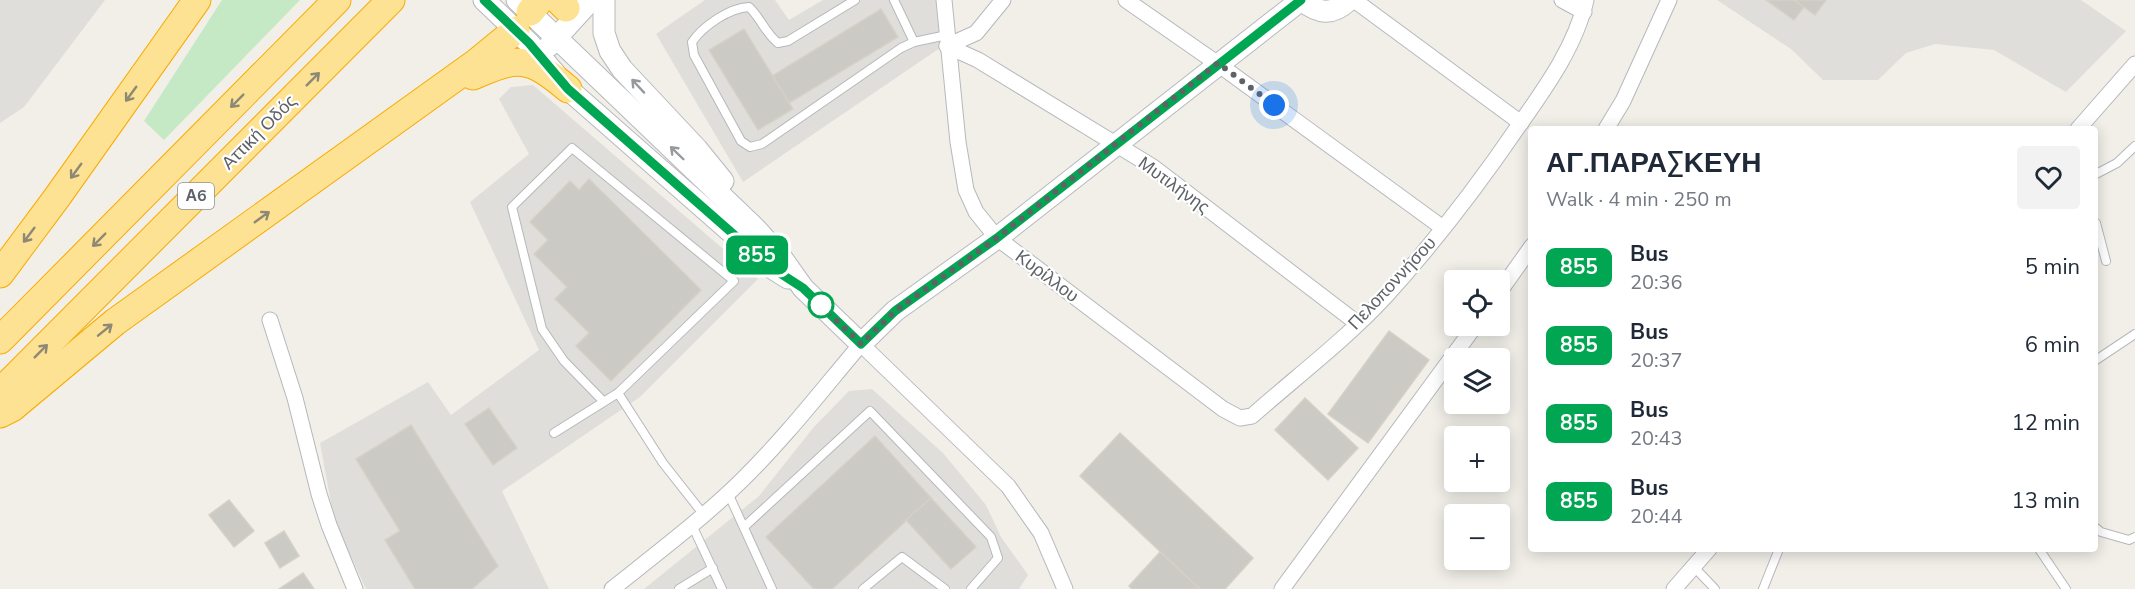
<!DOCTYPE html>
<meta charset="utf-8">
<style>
:root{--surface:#fff;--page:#f2f2f3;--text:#1f2937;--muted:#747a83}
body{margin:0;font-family:"Nunito Sans",sans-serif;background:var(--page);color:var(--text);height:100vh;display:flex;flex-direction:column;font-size:22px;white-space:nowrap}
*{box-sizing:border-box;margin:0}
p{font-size:20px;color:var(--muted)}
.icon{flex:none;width:33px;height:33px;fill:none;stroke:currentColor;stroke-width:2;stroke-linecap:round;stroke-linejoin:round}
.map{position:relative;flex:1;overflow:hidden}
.panel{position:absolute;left:1528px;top:126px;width:570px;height:426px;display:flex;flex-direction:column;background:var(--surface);border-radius:6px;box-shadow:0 3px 15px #0003}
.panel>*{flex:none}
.badge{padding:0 12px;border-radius:9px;font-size:21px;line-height:39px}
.fabs{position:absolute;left:1444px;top:270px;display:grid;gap:12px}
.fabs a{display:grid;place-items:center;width:66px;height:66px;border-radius:6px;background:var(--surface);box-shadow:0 3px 15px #0003;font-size:30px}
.you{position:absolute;width:30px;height:30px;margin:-15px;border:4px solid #fff;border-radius:50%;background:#1a73e8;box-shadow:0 0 0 9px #1a73e833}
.map>.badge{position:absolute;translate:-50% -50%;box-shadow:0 0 0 3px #fff}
.round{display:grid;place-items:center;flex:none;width:63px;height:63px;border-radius:6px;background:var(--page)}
.overview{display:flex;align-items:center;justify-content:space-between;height:102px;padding:0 18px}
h1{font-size:28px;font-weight:600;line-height:45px}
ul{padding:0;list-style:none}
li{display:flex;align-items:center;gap:18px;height:78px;padding:0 18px}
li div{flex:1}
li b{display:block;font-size:22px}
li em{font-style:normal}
li .badge{min-width:66px;font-weight:700;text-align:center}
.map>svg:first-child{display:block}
.industrial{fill:#e0deda}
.green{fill:#c5e8c5}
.building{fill:#cccac5;stroke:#d6d1c6;stroke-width:1.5}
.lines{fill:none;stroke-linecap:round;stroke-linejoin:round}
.lane-casing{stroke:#b5b8bc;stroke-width:10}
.street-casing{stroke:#b5b8bc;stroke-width:17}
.secondary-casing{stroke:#b6babf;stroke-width:23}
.highway-casing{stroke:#f9ab00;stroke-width:29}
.lane{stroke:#fff;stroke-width:8}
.street{stroke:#fff;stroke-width:15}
.secondary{stroke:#fff;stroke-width:21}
.highway{stroke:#fde293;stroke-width:27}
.oneway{stroke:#8e8975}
.oneway2{stroke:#979a9d}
.line-casing{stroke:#fff;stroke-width:14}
.line{stroke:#00a651;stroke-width:9}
.walk{stroke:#5f6368;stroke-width:6;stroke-dasharray:0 10.8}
.stop-dot{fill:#fff;stroke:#00a651;stroke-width:3}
.labels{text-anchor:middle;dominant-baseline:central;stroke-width:4.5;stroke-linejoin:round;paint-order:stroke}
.shield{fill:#fff;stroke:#8f9295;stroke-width:1.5}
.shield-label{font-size:16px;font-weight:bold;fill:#5f6368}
.street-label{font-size:18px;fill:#5f6368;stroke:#fff}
</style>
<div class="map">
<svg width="2135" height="589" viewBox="0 0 2135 589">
<rect width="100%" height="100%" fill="#f1efe8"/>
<g class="industrial">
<polygon points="0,0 105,0 24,107 0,123"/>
<polygon points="705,0 775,0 789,20 823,0 936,0 940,48 743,182 656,34"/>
<polygon points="1717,0 2081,0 2126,31 2066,92 1994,50 1935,44 1906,53 1878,80 1823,80 1791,49"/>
<polygon points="533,85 758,279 640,397 502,491 549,589 366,589 334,519 320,443 428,382 451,415 539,350 470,202 529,154 499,99 511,87"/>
<polygon points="872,389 943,453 986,505 1001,537 1028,575 1019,589 644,589 759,496 813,428 849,391"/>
</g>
<polygon class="green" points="222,0 300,0 164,140 144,121"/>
<g class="building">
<polygon points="1766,0 1794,0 1804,7 1794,20"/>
<polygon points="1794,0 1826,0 1815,15"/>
<polygon points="881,9 898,37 789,103 772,76"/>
<polygon points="744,29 793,109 758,130 709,50"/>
<polygon points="589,179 701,290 611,381 576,346 589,333 555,299 567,287 534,254 548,240 530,222 570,181 579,190"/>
<polygon points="1389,331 1429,360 1368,443 1328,414"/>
<polygon points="1305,398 1358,448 1328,480 1275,430"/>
<polygon points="489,408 517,448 493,465 465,424"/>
<polygon points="411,425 498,566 472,589 415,589 385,540 400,531 356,459"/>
<polygon points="1120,433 1253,558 1225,589 1200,589 1080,476"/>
<polygon points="875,436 931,498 832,589 814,589 766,537"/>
<polygon points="931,498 976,547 951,569 906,520"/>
<polygon points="229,500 254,531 234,547 209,515"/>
<polygon points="284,531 299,556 280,568 265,543"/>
<polygon points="1160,552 1200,589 1132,589 1129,586"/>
<polygon points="303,573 314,589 279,589"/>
</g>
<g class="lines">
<g class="lane-casing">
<g id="lane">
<path d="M855,0L788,41L778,43C765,33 761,18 749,7C729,8 703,26 692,42L694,55L741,141L750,147L762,144L901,48L914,42L947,35"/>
<polyline points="894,0 914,42"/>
<polyline points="2096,174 2117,163 2135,146"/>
<polyline points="2096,223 2106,261"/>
<polyline points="2096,360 2135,334"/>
<polyline points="618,393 663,463 704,515"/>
<polyline points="554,433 618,393 734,281 572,148 512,207 542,329 564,361 604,402"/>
<polyline points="728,493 772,589"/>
<polyline points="692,525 722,589"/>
<polyline points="744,527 870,411 991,537 998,558 971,589"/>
<polyline points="2096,528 2101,532 2129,540 2135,537"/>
<polyline points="2039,549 2066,589"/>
<polyline points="1694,567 1715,589"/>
<polyline points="679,589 713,568"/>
<polyline points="863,589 902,557 945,589"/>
<polyline points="1763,589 1779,549"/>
</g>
</g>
<g class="street-casing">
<g id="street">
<path d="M944,0L958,142L966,190L976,212L997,238L1223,409L1240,418L1252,416C1296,377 1345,340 1385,297C1434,243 1479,184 1520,124C1546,87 1576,45 1586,0"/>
<polyline points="1126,0 1218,64 1443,228"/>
<polyline points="1354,0 1521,123"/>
<polyline points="1562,0 1584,12"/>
<polyline points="947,46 978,60 1153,167 1357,323"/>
<polyline points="947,46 976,33 1003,0"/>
<polyline points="1606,129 1623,101 1669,0"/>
<polyline points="2078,129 2135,64"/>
<polyline points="1500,291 1532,246"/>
<polyline points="270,320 295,398 319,494 329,525 355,589"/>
<path d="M612,589C656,554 701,520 741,481C785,438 822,390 861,344L1008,486L1041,533L1065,589"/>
<polyline points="1282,589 1475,326"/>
<polyline points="1674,589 1709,549"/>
</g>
</g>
<g class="secondary-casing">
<g id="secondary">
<polyline points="484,0 529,43 568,89 772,268 788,278"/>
<polyline points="517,0 755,228 781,257 803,288 861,344 895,311 997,238 1301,0"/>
<polyline points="604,0 604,33 610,51 622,69 697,149 723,181"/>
<path d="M1301,0C1319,14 1332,16 1349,0"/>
<polyline points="549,46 591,0"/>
</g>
</g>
<g class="highway-casing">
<g id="highway">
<polyline points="558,0 566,8"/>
<polyline points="530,12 540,0"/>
<path d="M473,76C518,56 529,56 568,89"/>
<polyline points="0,274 58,196 197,0"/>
<polyline points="0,340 337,0"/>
<polyline points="0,392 391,0"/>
<polyline points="0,414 12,408 115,322 477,62 516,30"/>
</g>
</g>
<use href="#lane" class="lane"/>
<use href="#street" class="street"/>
<use href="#secondary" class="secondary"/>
<use href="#highway" class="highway"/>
</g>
<defs><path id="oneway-shaft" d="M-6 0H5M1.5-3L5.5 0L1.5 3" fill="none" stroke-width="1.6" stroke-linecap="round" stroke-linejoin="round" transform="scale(1.5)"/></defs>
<g class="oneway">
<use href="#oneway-shaft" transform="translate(313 79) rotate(-45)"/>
<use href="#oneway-shaft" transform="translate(131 94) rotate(126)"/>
<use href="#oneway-shaft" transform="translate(237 101) rotate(135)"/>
<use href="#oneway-shaft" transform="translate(76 171) rotate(126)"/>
<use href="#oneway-shaft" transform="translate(262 217) rotate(-36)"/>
<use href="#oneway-shaft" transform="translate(29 235) rotate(127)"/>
<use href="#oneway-shaft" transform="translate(99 240) rotate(135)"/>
<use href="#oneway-shaft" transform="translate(105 330) rotate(-39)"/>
<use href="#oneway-shaft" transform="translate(41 351) rotate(-45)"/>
</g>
<g class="oneway2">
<use href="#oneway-shaft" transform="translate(638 86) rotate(-133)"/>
<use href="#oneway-shaft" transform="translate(677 153) rotate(-136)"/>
</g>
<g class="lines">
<g class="line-casing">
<polyline id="line" points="484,0 529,43 568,89 772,268 803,288 861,344 895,311 997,238 1301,0"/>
</g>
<use href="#line" class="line"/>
<polyline class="walk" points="821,305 817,302 861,344 895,311 997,238 1218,63 1274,105"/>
</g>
<circle class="stop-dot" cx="821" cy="305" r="12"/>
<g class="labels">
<rect class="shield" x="178" y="183" width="36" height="26" rx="4.5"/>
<g class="shield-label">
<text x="196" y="196">Α6</text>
</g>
<g class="street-label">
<text transform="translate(259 132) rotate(-45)">Αττική Οδός</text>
<text transform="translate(1174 185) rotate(36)">Μυτιλήνης</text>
<text transform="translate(1047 276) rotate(37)">Κυρίλλου</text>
<text transform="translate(1392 283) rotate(-47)">Πελοποννήσου</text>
</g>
</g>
</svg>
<div class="fabs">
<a><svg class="icon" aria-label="locate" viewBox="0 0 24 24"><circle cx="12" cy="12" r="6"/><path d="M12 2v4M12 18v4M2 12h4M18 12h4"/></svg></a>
<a><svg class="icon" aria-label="layers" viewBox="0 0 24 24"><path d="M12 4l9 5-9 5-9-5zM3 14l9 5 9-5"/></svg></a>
<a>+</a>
<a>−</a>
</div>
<div class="you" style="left:1274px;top:105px"></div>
<b class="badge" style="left:757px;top:255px;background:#00a651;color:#fff">855</b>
<section class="panel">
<div class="overview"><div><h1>ΑΓ.ΠΑΡΑΣΚΕΥΗ</h1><p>Walk · 4 min · 250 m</p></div><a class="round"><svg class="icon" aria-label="heart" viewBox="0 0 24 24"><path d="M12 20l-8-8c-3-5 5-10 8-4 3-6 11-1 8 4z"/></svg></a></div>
<ul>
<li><span class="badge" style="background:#00a651;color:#fff">855</span><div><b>Bus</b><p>20:36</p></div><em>5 min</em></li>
<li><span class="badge" style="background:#00a651;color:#fff">855</span><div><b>Bus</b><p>20:37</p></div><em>6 min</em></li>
<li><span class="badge" style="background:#00a651;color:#fff">855</span><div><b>Bus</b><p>20:43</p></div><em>12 min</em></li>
<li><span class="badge" style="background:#00a651;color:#fff">855</span><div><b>Bus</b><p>20:44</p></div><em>13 min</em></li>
</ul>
</section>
</div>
